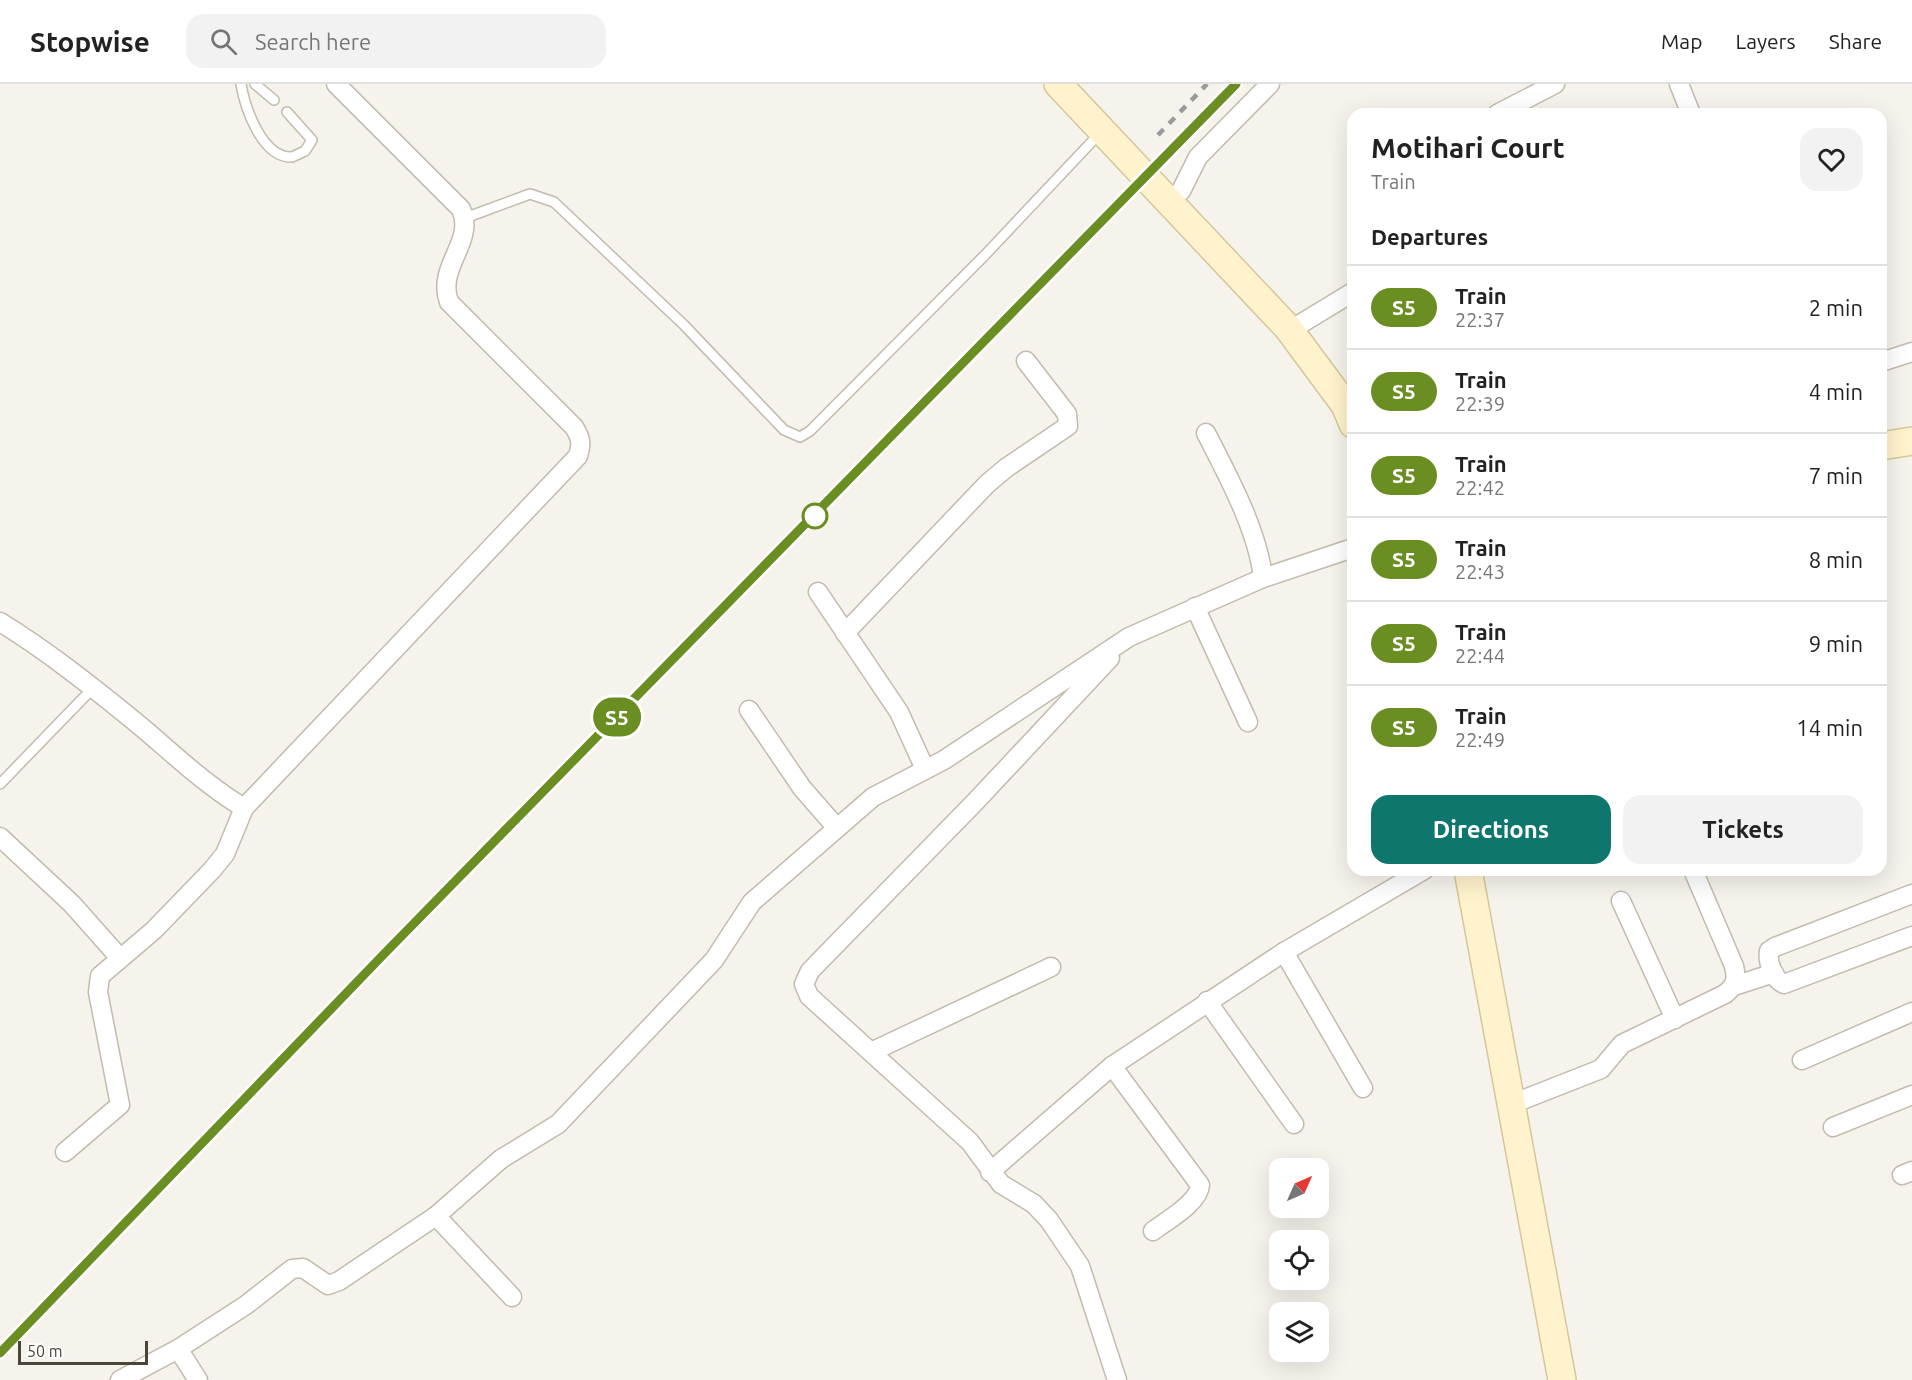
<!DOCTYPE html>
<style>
:root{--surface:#fff;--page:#f2f2f2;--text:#222;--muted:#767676;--line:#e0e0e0;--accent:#0f766e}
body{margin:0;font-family:Ubuntu,sans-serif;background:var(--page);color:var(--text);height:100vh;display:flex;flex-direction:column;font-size:22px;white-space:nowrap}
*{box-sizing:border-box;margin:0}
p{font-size:20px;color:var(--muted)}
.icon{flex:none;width:33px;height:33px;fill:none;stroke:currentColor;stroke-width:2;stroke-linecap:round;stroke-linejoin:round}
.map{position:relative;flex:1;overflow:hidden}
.side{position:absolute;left:1347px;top:24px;width:540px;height:768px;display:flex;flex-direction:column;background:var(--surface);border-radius:18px;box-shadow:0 6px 24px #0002}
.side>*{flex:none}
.badge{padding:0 12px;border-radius:20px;font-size:21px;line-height:39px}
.needle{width:39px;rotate:45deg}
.controls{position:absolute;left:1269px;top:1074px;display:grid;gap:12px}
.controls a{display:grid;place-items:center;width:60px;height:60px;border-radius:12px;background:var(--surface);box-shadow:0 6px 24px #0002;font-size:30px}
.scale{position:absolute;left:18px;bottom:15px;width:130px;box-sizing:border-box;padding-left:6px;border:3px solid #4b4439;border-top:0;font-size:16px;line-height:21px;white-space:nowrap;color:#4b4439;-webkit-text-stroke:4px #fff;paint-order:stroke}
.map>.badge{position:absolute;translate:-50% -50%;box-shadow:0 0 0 3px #fff}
h2{padding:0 24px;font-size:22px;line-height:54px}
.round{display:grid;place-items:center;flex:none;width:63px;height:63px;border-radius:18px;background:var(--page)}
.head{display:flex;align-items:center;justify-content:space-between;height:102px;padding:0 24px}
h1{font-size:28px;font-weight:700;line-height:45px}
.cta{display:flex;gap:12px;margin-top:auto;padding:12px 24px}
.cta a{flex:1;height:69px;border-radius:18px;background:var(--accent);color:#fff;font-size:24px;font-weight:700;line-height:69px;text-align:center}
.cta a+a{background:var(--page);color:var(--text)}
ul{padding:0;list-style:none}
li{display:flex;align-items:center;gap:18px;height:84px;padding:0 24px;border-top:2px solid var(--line)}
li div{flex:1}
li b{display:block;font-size:22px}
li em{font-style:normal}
li .badge{min-width:66px;font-weight:700;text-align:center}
header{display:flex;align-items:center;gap:36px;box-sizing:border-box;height:84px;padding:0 30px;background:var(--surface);border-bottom:2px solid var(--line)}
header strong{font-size:28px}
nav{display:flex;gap:33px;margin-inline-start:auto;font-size:21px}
.search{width:420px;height:54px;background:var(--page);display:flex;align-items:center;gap:15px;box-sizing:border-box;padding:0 21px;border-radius:18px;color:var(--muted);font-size:22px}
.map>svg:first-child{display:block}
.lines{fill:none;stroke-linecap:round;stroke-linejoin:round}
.lane-casing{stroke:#c2bbae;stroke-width:12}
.street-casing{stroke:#c2bbae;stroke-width:21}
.secondary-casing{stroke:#d6c79b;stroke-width:30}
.lane{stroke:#fff;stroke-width:9}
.street{stroke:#fff;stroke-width:18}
.secondary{stroke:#fff3cd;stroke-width:27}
.rail{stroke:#9a9a9a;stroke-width:4.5;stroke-dasharray:8 8;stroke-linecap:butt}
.line-casing{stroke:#fff;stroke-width:14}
.line{stroke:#6b8e23;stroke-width:9}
.stop-dot{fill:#fff;stroke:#6b8e23;stroke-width:3}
</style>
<header>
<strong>Stopwise</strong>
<div class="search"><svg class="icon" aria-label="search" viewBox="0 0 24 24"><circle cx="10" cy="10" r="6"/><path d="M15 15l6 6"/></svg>Search here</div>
<nav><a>Map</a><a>Layers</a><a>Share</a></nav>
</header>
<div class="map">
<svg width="1912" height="1296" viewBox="0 0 1912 1296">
<rect width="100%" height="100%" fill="#f6f3ec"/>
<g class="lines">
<g class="lane-casing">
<g id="lane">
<path d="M241,0C245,24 262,74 292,73L305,67L312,56L287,28"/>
<polyline points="255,0 274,16"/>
<polyline points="465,134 530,110 554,118 684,241 784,346 800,353 810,347 985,171 1100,49"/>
<polyline points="0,700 93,604"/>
</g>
</g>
<g class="street-casing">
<g id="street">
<polyline points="1679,0 1691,30"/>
<polyline points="1497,30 1555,0"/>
<polyline points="1181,107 1198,73 1270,0"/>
<polyline points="1302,239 1353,208"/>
<polyline points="1881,278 1912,268"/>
<path d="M1206,349C1228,392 1258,447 1263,494"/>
<polyline points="818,508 899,628 925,685"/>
<polyline points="1195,523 1248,638"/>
<path d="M0,538C47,567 90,601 133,636C171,667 201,698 244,724L578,372C582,360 581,354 574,343L449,218C436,182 476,158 461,125L336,0"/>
<polyline points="845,549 987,400 1006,384 1068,342 1067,330 1026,277"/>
<polyline points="1110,574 976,717 810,887 804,900 809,912 970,1058 1001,1100 1034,1120 1049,1136 1080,1182 1117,1296"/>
<polyline points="749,626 802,704 836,743"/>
<polyline points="0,753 72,820 119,873"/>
<path d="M1912,810L1775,863L1769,867C1767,878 1774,896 1784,900L1912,852"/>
<polyline points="1621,817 1675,935"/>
<polyline points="1284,868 1363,1004"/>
<polyline points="1734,902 1774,889"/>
<polyline points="1207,917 1294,1040"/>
<polyline points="871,968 1051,883"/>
<polyline points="1802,976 1912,928"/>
<path d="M1112,982L1200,1101C1199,1119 1166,1137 1153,1147"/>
<path d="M1512,1020L1601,985L1622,960L1725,910C1736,901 1737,895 1734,882L1693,786"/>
<polyline points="1833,1043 1912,1011"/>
<polyline points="65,1068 120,1021 98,908 100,892 154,846 212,786 225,770 244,724"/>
<polyline points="990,1088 1112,982 1284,868 1424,786"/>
<polyline points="1902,1091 1912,1087"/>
<polyline points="436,1132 512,1213"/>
<polyline points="178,1265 198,1296"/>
<polyline points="120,1296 178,1265 246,1221 292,1185 303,1184 328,1201 339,1197 436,1132 501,1075 558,1040 714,876 752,818 873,713 944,676 1129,553 1263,494 1353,464"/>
</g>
</g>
<g class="secondary-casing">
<g id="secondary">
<polyline points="1058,0 1288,244 1345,321 1353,340"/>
<polyline points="1881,362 1912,357"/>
<polyline points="1468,786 1562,1296"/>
</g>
</g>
<use href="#lane" class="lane"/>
<use href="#street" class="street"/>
<use href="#secondary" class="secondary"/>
<g class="rail">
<polyline points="1158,51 1207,0"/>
<polyline points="0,1269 382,872 1236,0"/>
</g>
</g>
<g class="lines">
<g class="line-casing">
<polyline id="line" points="0,1269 382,872 1236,0"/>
</g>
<use href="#line" class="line"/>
</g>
<circle class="stop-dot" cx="815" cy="432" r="12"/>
</svg>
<div class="controls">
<a><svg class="needle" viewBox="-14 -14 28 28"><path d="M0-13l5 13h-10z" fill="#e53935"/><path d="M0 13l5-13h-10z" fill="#767676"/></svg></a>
<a><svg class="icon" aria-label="locate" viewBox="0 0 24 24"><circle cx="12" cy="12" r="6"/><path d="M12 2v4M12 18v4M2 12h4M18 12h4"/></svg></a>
<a><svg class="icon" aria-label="layers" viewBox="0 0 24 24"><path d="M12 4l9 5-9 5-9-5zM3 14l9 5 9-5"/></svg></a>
</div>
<div class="scale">50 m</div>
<b class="badge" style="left:617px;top:633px;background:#6b8e23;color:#fff">S5</b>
<section class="side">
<div class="head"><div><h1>Motihari Court</h1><p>Train</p></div><a class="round"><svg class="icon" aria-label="heart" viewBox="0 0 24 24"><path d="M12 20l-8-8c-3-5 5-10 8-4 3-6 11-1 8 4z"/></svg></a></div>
<h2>Departures</h2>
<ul>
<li><span class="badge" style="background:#6b8e23;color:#fff">S5</span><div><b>Train</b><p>22:37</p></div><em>2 min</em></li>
<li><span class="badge" style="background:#6b8e23;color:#fff">S5</span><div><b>Train</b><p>22:39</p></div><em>4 min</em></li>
<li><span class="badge" style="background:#6b8e23;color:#fff">S5</span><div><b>Train</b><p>22:42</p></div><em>7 min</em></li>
<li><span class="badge" style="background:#6b8e23;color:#fff">S5</span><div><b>Train</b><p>22:43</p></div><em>8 min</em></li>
<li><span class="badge" style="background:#6b8e23;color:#fff">S5</span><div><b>Train</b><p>22:44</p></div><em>9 min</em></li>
<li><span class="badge" style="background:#6b8e23;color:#fff">S5</span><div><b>Train</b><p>22:49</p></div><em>14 min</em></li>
</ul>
<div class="cta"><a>Directions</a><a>Tickets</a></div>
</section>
</div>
